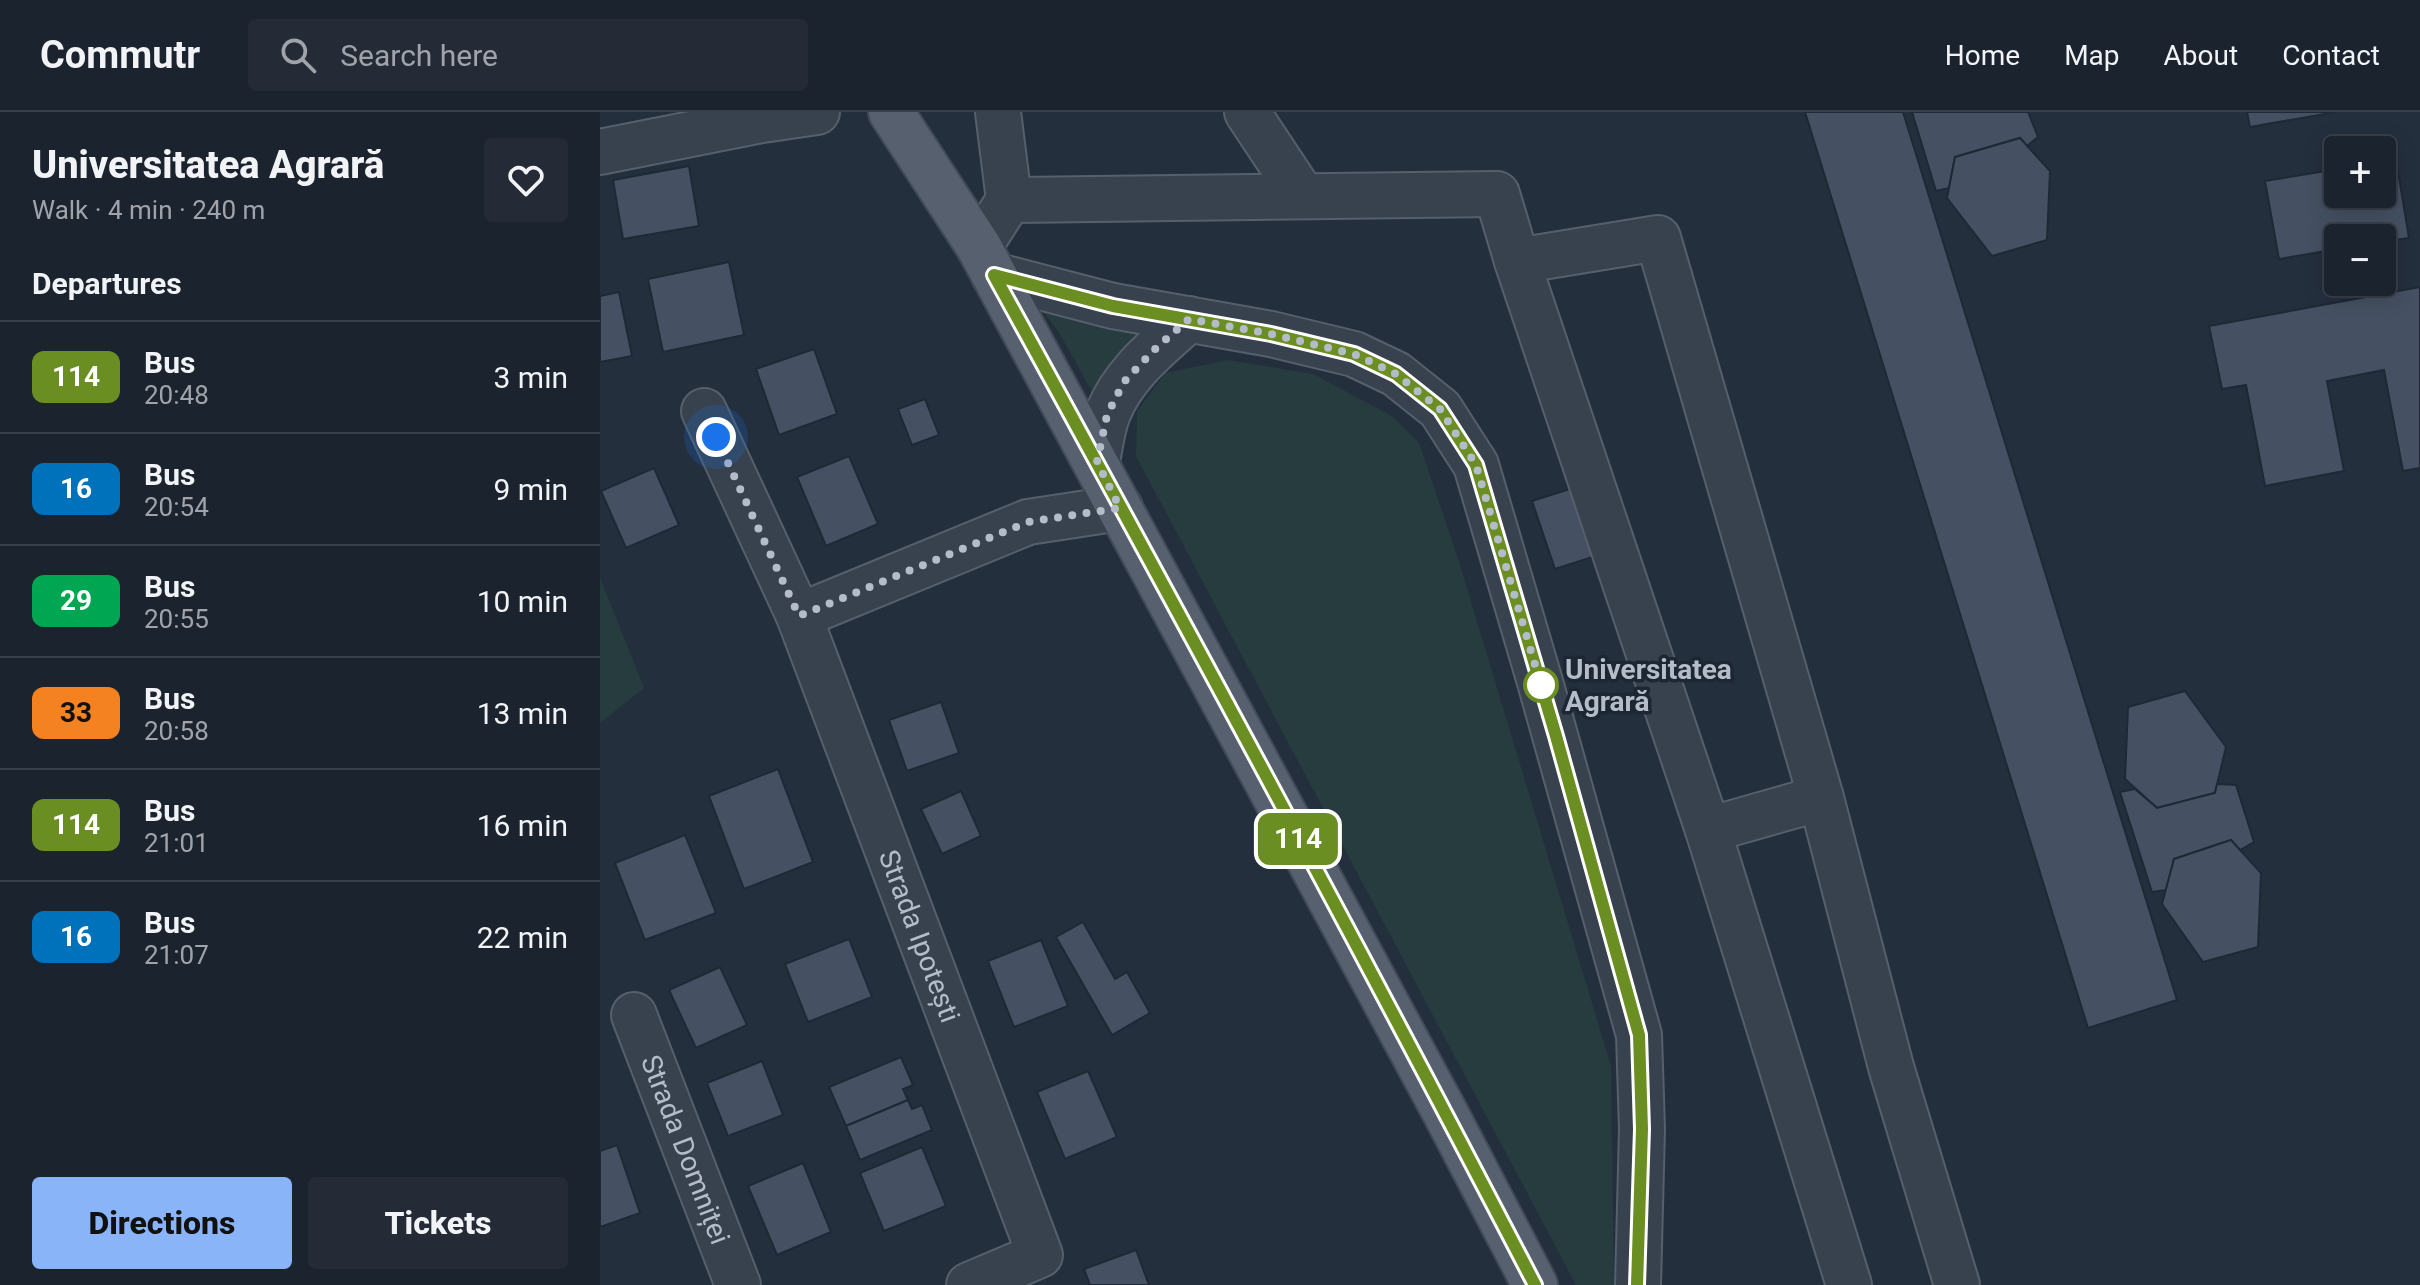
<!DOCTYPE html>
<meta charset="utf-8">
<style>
:root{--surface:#1b232e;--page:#242b36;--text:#f1f3f6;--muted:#a0a4aa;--line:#39404a;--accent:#8ab4f8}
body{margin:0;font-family:Roboto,sans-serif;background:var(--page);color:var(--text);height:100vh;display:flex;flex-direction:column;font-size:30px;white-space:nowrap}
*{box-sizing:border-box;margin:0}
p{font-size:26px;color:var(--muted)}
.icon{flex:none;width:44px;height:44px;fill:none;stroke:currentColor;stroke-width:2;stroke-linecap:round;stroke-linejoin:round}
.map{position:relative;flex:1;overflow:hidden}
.panel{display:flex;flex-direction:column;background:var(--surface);width:600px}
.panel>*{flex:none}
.badge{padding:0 16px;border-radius:12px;font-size:28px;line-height:52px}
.fabs{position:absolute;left:1724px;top:24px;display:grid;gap:16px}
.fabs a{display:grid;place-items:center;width:72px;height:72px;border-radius:8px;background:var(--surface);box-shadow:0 4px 20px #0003,0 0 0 2px var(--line);font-size:40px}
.you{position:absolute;width:40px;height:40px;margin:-20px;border:6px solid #fff;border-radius:50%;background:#1a73e8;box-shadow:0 0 0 12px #1a73e833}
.map>.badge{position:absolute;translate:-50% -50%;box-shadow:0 0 0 4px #fff}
h2{padding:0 32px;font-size:30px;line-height:72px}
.round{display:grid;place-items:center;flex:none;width:84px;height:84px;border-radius:8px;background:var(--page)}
.summary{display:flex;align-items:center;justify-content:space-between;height:136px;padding:0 32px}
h1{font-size:38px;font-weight:800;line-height:60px}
.cta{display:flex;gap:16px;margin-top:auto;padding:16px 32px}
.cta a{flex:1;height:92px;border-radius:8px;background:var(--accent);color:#111;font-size:32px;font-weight:800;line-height:92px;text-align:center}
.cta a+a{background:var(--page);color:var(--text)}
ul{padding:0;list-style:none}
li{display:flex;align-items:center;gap:24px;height:112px;padding:0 32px;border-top:2px solid var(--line)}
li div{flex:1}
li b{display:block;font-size:30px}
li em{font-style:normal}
li .badge{min-width:88px;font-weight:700;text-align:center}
header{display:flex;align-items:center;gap:48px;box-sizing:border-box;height:112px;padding:0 40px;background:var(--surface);border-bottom:2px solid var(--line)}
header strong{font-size:38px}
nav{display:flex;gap:44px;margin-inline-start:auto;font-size:28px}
.search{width:560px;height:72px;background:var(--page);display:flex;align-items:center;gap:20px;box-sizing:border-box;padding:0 28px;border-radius:8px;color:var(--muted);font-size:30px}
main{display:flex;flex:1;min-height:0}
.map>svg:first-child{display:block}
.green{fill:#263c3f}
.building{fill:#455162;stroke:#1f2835;stroke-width:2}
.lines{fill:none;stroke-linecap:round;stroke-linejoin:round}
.minor-casing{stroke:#565f6c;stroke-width:48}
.major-casing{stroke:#414a57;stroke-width:48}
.minor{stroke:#38414e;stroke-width:44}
.major{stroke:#56606e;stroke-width:44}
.line-casing{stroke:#fff;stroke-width:18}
.line{stroke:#6b8e23;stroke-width:12}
.walk{stroke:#b4bcc9;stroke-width:8;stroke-dasharray:0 14.4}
.stop-dot{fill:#fff;stroke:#6b8e23;stroke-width:4}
.labels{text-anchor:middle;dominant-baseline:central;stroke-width:7;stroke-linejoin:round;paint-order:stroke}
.stop-label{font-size:28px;font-weight:bold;fill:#b4bcc9;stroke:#1d2633;text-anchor:start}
.street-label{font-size:28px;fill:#b4bcc9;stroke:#1d2633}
</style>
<header>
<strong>Commutr</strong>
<div class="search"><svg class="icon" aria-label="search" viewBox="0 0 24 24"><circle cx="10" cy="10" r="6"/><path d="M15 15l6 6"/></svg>Search here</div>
<nav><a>Home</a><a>Map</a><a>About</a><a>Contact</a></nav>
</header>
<main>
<section class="panel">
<div class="summary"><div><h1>Universitatea Agrară</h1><p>Walk · 4 min · 240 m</p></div><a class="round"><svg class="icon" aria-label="heart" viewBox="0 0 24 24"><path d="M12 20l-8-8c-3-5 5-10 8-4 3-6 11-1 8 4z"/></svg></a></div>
<h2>Departures</h2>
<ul>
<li><span class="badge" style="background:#6b8e23;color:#fff">114</span><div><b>Bus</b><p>20:48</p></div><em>3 min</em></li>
<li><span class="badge" style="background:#0072bc;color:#fff">16</span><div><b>Bus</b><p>20:54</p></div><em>9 min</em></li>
<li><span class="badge" style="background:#00a651;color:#fff">29</span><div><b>Bus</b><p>20:55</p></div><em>10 min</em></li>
<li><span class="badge" style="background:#f58220;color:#111">33</span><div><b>Bus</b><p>20:58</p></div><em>13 min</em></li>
<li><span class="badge" style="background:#6b8e23;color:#fff">114</span><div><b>Bus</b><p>21:01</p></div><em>16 min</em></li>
<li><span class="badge" style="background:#0072bc;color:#fff">16</span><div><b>Bus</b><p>21:07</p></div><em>22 min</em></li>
</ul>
<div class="cta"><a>Directions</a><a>Tickets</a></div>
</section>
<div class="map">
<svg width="1820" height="1173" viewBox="0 0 1820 1173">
<rect width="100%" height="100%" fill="#242f3e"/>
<g class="green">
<polygon points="442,198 549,215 494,278 490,276 458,219"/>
<polygon points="628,248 713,262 792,304 819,331 860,453 1011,954 1014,1173 976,1173 536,344 537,299 565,261"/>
<polygon points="0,466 44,576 0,611"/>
</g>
<g class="building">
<polygon points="1205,0 1303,0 1577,888 1488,916"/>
<polygon points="1312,0 1428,0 1438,25 1427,34 1420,26 1355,45 1349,76 1336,79"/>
<polygon points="1647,0 1736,0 1650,15"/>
<polygon points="1420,26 1450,59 1447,128 1392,144 1347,86 1355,45"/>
<polygon points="1796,47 1809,126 1782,130 1782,126 1738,126 1738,137 1679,147 1665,69 1738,57 1738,82 1782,82 1782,50"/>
<polygon points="89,54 99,114 23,127 13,68"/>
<polygon points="129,150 144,223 63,240 48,167"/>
<polygon points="1820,175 1820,356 1803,359 1784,258 1727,269 1744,359 1665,374 1646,273 1622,277 1609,214"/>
<polygon points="19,180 32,244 0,250 0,184"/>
<polygon points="214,237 237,302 179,323 156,257"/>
<polygon points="325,287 339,323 312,333 298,297"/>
<polygon points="249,344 278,412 226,434 197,365"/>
<polygon points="54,356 79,413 26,436 1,379"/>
<polygon points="979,374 1002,442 955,457 932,389"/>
<polygon points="1585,579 1626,635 1615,681 1557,696 1525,667 1528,595"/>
<polygon points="341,590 359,641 307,659 289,608"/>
<polygon points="178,657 213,750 144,777 109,684"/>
<polygon points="1617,672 1636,673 1654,730 1640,738 1631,728 1574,747 1566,778 1552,780 1520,680 1535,677 1557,696 1615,681"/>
<polygon points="361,679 381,724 342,742 321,697"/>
<polygon points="85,723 116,801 45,828 15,751"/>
<polygon points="1631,728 1661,761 1658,835 1603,850 1562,792 1574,747"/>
<polygon points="483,810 515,867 527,860 550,901 512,923 456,825"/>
<polygon points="249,827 272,885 208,910 185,852"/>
<polygon points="441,828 468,894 414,915 388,849"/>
<polygon points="120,855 147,913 96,936 69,878"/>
<polygon points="301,945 313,973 303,977 308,988 246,1014 229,975"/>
<polygon points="162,949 183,1003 128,1024 107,971"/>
<polygon points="488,959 517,1025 465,1047 437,980"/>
<polygon points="308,988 312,997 322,993 332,1018 260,1048 246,1014"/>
<polygon points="17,1033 40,1101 0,1115 0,1039"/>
<polygon points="322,1035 346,1094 284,1119 260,1061"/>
<polygon points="203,1051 231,1120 177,1143 148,1074"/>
<polygon points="536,1138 549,1173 490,1173 484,1157"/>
</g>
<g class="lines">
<g class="minor-casing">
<g id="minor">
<polyline points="398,0 409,88"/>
<polyline points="647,0 702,83"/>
<polyline points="0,40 162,8 217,0"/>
<polyline points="379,135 409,88 897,82 917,149 1058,126 1221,686 1291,955 1357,1173"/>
<polyline points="917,149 1108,718 1249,1173"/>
<polyline points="394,163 513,194 671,222 754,242 796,262 840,297 876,353 940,570 1039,923 1042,1017 1038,1173"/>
<path id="s1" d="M104,299L199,504L440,1143L369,1173"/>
<path d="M497,350C500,334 502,316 508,301C524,261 558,235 589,207"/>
<polyline points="199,504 428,410 520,396"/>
<polyline points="1108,718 1221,686"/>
<path id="s2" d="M34,903L138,1173"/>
</g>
</g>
<g class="major-casing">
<polyline id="major" points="291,0 379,135 848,1006 935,1173"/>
</g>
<use href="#minor" class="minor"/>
<use href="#major" class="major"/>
</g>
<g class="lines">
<g class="line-casing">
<path id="line" d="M935,1173C759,834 578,498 394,163L513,194L671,222L754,242L796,262L840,297L876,353L956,624L1039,923L1042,1017L1037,1173"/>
</g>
<use href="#line" class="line"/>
<polyline class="walk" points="116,325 199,504 428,410 520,396 497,350 507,303 524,270 554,238 589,207 671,222 754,242 796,262 840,297 876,353 941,573"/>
</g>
<circle class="stop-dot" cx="941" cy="573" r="16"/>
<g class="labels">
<g class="stop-label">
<text x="965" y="557">Universitatea<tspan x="965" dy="32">Agrară</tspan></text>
</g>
<g class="street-label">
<text stroke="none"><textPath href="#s1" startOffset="568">Strada Ipotești</textPath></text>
<text stroke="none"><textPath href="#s2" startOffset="144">Strada Domniței</textPath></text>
</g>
</g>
</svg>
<div class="fabs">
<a>+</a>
<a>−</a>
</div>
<div class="you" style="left:116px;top:325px"></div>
<b class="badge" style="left:698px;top:727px;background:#6b8e23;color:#fff">114</b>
</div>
</main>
